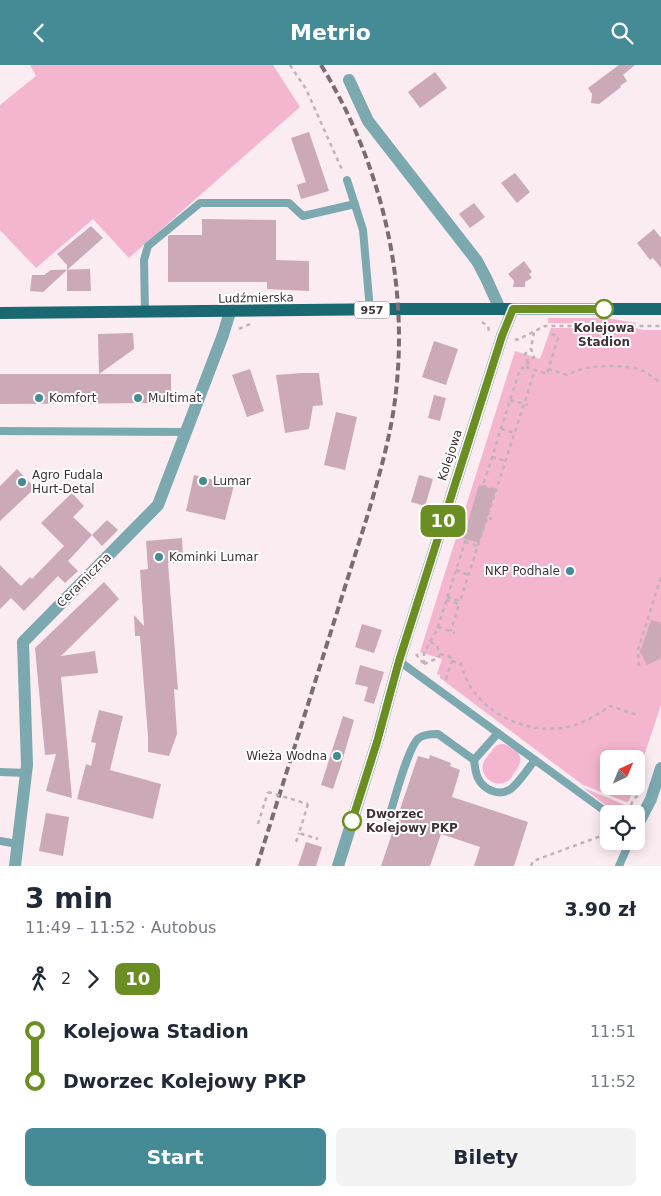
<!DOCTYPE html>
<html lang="pl">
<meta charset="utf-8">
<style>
:root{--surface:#fff;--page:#f2f2f3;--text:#1f2937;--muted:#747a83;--accent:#458b96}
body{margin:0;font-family:"DejaVu Sans",sans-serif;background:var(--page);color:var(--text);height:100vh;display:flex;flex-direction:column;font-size:19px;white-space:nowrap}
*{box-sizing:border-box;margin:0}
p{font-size:16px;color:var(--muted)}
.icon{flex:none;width:28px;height:28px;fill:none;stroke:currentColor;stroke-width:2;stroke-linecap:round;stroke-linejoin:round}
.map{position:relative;height:801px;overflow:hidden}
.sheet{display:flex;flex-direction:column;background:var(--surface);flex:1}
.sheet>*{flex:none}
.badge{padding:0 10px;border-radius:8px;font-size:18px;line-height:32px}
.needle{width:32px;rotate:44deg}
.buttons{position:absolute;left:600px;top:685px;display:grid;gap:10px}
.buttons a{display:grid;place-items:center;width:45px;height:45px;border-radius:8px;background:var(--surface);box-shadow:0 2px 12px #0003;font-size:25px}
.map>.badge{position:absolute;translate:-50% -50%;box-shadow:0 0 0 2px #fff}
.legs{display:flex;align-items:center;gap:8px;height:55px;padding:0 25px;font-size:16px}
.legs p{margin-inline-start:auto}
.headline{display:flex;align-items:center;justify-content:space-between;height:85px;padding:0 25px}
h1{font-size:28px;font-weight:600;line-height:38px}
.action{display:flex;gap:10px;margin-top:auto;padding:10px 25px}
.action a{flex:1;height:58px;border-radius:8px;background:var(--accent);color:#fff;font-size:20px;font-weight:600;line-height:58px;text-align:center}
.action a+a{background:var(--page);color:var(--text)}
ul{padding:0 25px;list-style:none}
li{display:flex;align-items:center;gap:18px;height:50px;font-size:19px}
li i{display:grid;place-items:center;width:8px;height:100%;margin:0 6px;background:currentColor}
li i::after{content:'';width:12px;height:12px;margin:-6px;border:4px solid;border-radius:50%;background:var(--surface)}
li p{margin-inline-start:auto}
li:first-child i{background:linear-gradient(#0000 50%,currentColor 0)}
li:last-child i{background:linear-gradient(currentColor 50%,#0000 0)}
header{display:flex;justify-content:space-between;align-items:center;height:65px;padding:0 25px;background:var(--accent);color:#fff;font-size:22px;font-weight:600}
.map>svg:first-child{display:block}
.green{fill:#f4b5ce}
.building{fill:#cba9b6}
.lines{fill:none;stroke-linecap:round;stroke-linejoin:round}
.path{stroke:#c1b2b7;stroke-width:2.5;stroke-dasharray:4 4;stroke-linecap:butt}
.lane{stroke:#7ca8af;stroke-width:8}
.street{stroke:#7ca8af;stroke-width:12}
.primary{stroke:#1a6872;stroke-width:12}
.rail{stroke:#7b6c71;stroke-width:4;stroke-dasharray:8 4;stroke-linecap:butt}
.path-bridge{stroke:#c1b2b7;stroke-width:2.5;stroke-dasharray:4 4;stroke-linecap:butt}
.line-1-casing{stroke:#fff;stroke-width:11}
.line-1{stroke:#6b8e23;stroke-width:8}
.stop-1-dot{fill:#fff;stroke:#6b8e23;stroke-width:2.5}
.poi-dot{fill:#458b96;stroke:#fff;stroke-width:2}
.labels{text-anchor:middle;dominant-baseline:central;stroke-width:4;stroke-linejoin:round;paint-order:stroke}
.shield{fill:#fff;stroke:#797073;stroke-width:1}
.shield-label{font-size:11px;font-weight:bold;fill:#403237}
.street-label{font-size:12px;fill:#403237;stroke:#fff}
.stop-label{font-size:12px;font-weight:bold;fill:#403237;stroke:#fff}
.poi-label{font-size:12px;fill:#403237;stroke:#fff;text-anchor:start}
</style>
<header><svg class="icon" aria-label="back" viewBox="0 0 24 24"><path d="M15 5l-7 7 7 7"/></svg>Metrio<svg class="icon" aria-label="search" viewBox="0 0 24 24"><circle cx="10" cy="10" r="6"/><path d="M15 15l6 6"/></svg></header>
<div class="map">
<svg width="661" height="801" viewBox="0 0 661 801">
<rect width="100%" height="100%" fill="#fbecf1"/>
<g class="green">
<polygon points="30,0 273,0 300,42 129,193 93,154 36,203 0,165 0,40 36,11"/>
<polygon points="548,253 607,253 636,258 636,259 548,258"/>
<polygon points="551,263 636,263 643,265 661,265 661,640 636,715 636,694 609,694 609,721 634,721 629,736 626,737 583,720 440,613 440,610 437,609 442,594 420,587 515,286 540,294"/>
<path d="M504,679C520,686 526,693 514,708C512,712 510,715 506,717C493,723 478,710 484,696C486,693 489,689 491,687C495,681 497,679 504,679Z"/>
<polygon points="582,722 625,740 627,743 625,749 617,749"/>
</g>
<g class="building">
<polygon points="619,0 635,0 623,10 627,16 620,21 621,22 599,39 591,38 592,29 588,23"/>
<polygon points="435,7 447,23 420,43 408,27"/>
<polygon points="309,67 329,126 301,134 297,120 306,117 291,73"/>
<polygon points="515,108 530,127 517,138 501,118"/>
<polygon points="474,138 485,152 470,163 459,149"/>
<polygon points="202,154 276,155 276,195 309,196 309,226 267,224 267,217 168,217 168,171 170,170 202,170"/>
<polygon points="91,161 103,173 67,205 67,200 57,189"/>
<polygon points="654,164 661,173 661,203 653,193 650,195 637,178"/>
<polygon points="524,196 532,207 529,209 532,213 525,217 525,222 513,222 514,216 508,209"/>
<polygon points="90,204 91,226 67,226 67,205 43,227 30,226 32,210 44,210 51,205"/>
<polygon points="133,268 134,284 99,309 98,269"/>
<polygon points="434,276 458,284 446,320 422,312"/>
<polygon points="250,304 264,346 247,352 232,310"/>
<polygon points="303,308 319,308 323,340 313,341 309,364 285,368 276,310"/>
<polygon points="0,309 171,309 171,338 0,339"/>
<polygon points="434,330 446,333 440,356 428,353"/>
<polygon points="336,347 357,352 345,405 324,400"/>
<polygon points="17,404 35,423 0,456 0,421"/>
<polygon points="194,410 234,420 225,455 186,446"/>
<polygon points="419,410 433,414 425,441 411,437"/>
<polygon points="479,420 496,425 479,478 463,473"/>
<polygon points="72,428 84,441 73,452 92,470 68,496 78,506 65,518 58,511 24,546 11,533 0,544 0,500 21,521 30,512 32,514 64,481 41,458"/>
<polygon points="107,455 118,465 102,481 92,470"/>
<polygon points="182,473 183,492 180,492 180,498 168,498 178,625 174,624 177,669 169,691 148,687 148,671 140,571 135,571 134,550 144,561 140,505 148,504 146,476"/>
<polygon points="104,517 119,534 61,591 95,586 98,608 61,612 72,733 46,726 56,689 45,690 35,583"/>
<polygon points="651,555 661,558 661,589 660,594 647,600 640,587"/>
<polygon points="362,559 382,565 374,588 355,582"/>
<polygon points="360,600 384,607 374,639 364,636 368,622 355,619"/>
<polygon points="99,645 123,651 110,705 161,719 153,754 77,734 86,699 91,701 96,678 91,677"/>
<polygon points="343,651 354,655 341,700 333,724 321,720"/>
<polygon points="430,690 451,698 450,701 460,705 452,732 528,757 514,801 474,801 480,782 441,769 430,801 381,801 418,691 429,694"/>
<polygon points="46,748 69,752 63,791 39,786"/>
<polygon points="306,777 322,782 316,801 298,801"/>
</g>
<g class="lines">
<g class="path">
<polyline points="290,0 306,24 343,107"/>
<polyline points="482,257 488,261 489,266"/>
<polyline points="239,264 250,259"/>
<polyline points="515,274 517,275 545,261 661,261"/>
<polyline points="528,298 525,289 531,284"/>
<polyline points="526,302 547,309 558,273 557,271 551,269"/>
<path d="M548,304L567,310C585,301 598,301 618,301C627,302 636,302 645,307C650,310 656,315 661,318"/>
<polyline points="510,335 528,340"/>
<polyline points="501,364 515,368"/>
<polyline points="492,392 506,396"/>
<polyline points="483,421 496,425"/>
<polyline points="474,449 492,454"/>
<polyline points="465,477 478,481"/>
<polyline points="456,505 468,510"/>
<polyline points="447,532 460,536 535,305"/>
<polyline points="446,535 459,539 451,566"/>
<polyline points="438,562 455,568"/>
<polyline points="416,589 423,598"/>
<polyline points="440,589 453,593 446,614 442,612"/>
<path d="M452,596L461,599C472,645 524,671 568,662C584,658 597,650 610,641L638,650"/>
<polyline points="424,599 424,588 437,565 520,304 526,302 528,298 534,292 531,284 534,267"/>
<polyline points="424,599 438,593 440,589 437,581 431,577"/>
<polyline points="639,601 638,585 661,512"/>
<polyline points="308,739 299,768 318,774"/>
<polyline points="631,740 634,733 638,731"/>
<polyline points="258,759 268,727"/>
<polyline points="296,777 299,768"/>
<polyline points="531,801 533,796 609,768"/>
</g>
<g class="lane">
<polyline points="347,115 363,165 370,245"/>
<polyline points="145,247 144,195 148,181 200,138 289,138 303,151 355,139"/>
<polyline points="0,366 186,367"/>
<polyline points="399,596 609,749"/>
<polyline points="474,695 498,668"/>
<polyline points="0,707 27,708"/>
<path d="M389,752C394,737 408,681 419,673C424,669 432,669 438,669L474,695C475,701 475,709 479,715C485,725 499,731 509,725C517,721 529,702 535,695"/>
<polyline points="0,776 18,779"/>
<polyline points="619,801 630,776"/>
</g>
<g class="street">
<polyline points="349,15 368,56 477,196 486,213 500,244"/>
<polyline points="636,763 651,734 661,703"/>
<polyline points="15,801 27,700 23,577 158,440 223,270 230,247"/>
<polyline points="338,801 377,677 399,596 502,271 513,244"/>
</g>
<polyline class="primary" points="0,248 398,244 661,244"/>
<path class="rail" d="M257,801L368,449C379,411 390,374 395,335C410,219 382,99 321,0"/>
<polyline class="path-bridge" points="268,727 308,739"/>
</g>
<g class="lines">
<g class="line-1-casing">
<polyline id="line-1" points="352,756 377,677 399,596 502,271 513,244 604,244"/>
</g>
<use href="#line-1" class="line-1"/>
</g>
<g class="stop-1-dot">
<circle cx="604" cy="244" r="9"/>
<circle cx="352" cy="756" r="9"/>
</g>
<g class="poi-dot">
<circle cx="39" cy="333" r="5"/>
<circle cx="138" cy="333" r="5"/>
<circle cx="203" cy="416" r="5"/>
<circle cx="22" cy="417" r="5"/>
<circle cx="159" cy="492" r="5"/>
<circle cx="570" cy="506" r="5"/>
<circle cx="337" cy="691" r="5"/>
</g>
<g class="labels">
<rect class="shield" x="354.5" y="236.5" width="35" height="17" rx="4"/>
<g class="shield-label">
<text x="372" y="245">957</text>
</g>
<g class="street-label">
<text transform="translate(256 233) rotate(-1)">Ludźmierska</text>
<text transform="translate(450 390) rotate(-72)">Kolejowa</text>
<text transform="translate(84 515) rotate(-45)">Ceramiczna</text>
</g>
<g class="stop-label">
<text x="604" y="263">Kolejowa<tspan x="604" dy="14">Stadion</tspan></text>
<text x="366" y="749" text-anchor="start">Dworzec<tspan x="366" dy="14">Kolejowy PKP</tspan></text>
</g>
<g class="poi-label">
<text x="49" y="333">Komfort</text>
<text x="148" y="333">Multimat</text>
<text x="32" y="410">Agro Fudala<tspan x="32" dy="14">Hurt-Detal</tspan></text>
<text x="213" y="416">Lumar</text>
<text x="169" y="492">Kominki Lumar</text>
<text x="560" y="506" text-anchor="end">NKP Podhale</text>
<text x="327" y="691" text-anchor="end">Wieża Wodna</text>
</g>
</g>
</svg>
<div class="buttons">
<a><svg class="needle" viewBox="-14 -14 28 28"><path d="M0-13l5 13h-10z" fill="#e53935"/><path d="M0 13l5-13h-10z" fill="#747a83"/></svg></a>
<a><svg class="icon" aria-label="locate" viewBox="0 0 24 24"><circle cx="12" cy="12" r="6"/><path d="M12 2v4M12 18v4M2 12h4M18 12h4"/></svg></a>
</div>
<b class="badge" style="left:443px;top:456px;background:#6b8e23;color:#fff">10</b>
</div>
<section class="sheet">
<div class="headline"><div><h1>3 min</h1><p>11:49 – 11:52 · Autobus</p></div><b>3.90 zł</b></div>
<div class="legs"><svg class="icon" aria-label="walk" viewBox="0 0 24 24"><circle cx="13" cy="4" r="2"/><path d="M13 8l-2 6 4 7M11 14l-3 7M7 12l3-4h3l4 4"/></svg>2<svg class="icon" aria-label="forward" viewBox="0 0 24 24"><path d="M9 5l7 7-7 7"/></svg><b class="badge" style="background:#6b8e23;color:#fff">10</b></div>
<ul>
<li><i style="color:#6b8e23"></i><b>Kolejowa Stadion</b><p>11:51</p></li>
<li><i style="color:#6b8e23"></i><b>Dworzec Kolejowy PKP</b><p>11:52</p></li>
</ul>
<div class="action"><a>Start</a><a>Bilety</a></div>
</section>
